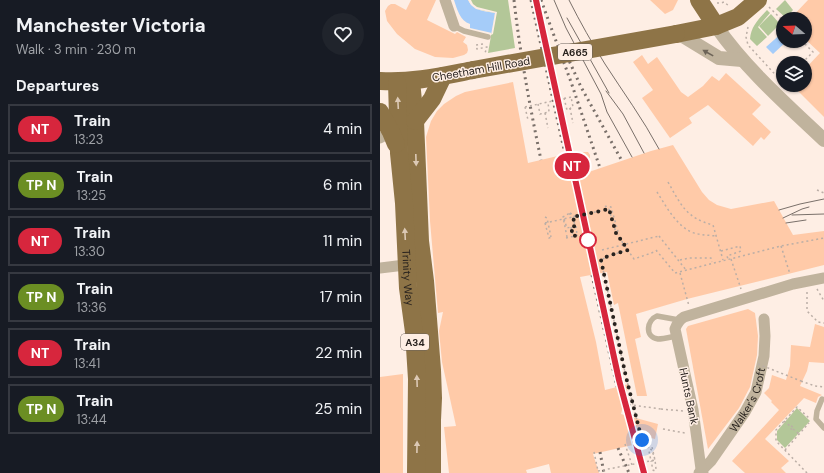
<!DOCTYPE html>
<meta charset="utf-8">
<style>
:root{--surface:#171b24;--page:#20242c;--text:#f1f3f6;--muted:#9ea1a6;--line:#363941}
body{margin:0;font-family:"DM Sans",sans-serif;background:var(--page);color:var(--text);height:100vh;display:flex;flex-direction:column;font-size:15px;white-space:nowrap}
*{box-sizing:border-box;margin:0}
p{font-size:13px;color:var(--muted)}
.icon{flex:none;width:22px;height:22px;fill:none;stroke:currentColor;stroke-width:2;stroke-linecap:round;stroke-linejoin:round}
.map{position:relative;flex:1;overflow:hidden}
.panel{display:flex;flex-direction:column;background:var(--surface);width:380px}
.panel>*{flex:none}
.badge{padding:0 8px;border-radius:13px;font-size:14px;line-height:26px}
.needle{width:26px;rotate:289deg}
.fabs{position:absolute;left:396px;top:12px;display:grid;gap:8px}
.fabs a{display:grid;place-items:center;width:36px;height:36px;border-radius:50%;background:var(--surface);box-shadow:0 1px 3px #0004;font-size:20px}
.you{position:absolute;width:20px;height:20px;margin:-10px;border:3px solid #fff;border-radius:50%;background:#1a73e8;box-shadow:0 0 0 6px #1a73e833}
.map>.badge{position:absolute;translate:-50% -50%;box-shadow:0 0 0 2px #fff}
h2{padding:0 16px;font-size:15px;line-height:36px}
.round{display:grid;place-items:center;flex:none;width:42px;height:42px;border-radius:21px;background:var(--page)}
.overview{display:flex;align-items:center;justify-content:space-between;height:68px;padding:0 16px}
h1{font-size:19px;font-weight:700;line-height:30px}
ul{padding:0;list-style:none}
li{display:flex;align-items:center;gap:12px;height:50px;margin:0 8px 6px;padding:0 8px;border:2px solid var(--line);border-radius:0px}
li div{flex:1}
li b{display:block;font-size:15px}
li em{font-style:normal}
li .badge{min-width:44px;font-weight:700;text-align:center}
main{display:flex;flex:1;min-height:0}
.map>svg:first-child{display:block}
.green{fill:#b3c798}
.water{fill:#a5ccf9}
.pier{fill:#feeee4}
.building{fill:#ffcaa8}
.lines{fill:none;stroke-linecap:round;stroke-linejoin:round}
.path{stroke:#bbaea6;stroke-width:1.5;stroke-dasharray:2 3;stroke-linecap:butt}
.service{stroke:#c0b39d;stroke-width:5.5}
.minor{stroke:#c0b39d;stroke-width:11}
.tertiary{stroke:#c0b39d;stroke-width:14}
.trunk{stroke:#8e7447;stroke-width:18}
.tram{stroke:#7a706a;stroke-width:1}
.rail{stroke:#7a706a;stroke-width:3;stroke-dasharray:2 4;stroke-linecap:butt}
.path-bridge{stroke:#bbaea6;stroke-width:1.5;stroke-dasharray:2 3;stroke-linecap:butt}
.trunk-bridge{stroke:#8e7447;stroke-width:18}
.oneway{fill:#6d6458}
.oneway2{fill:#dcc9b5}
.line-casing{stroke:#fff;stroke-width:9}
.line{stroke:#d7263d;stroke-width:6}
.walk{stroke:#29231f;stroke-width:4;stroke-dasharray:0 7.2}
.stop-dot{fill:#fff;stroke:#d7263d;stroke-width:2}
.labels{text-anchor:middle;dominant-baseline:central;stroke-width:3;stroke-linejoin:round;paint-order:stroke}
.shield{fill:#feeee4;stroke:#69605a;stroke-width:1}
.shield-label{font-size:10px;font-weight:bold;fill:#29231f}
.street-label{font-size:11px;fill:#29231f;stroke:#feeee4}
</style>
<main>
<section class="panel">
<div class="overview"><div><h1>Manchester Victoria</h1><p>Walk · 3 min · 230 m</p></div><a class="round"><svg class="icon" aria-label="heart" viewBox="0 0 24 24"><path d="M12 20l-8-8c-3-5 5-10 8-4 3-6 11-1 8 4z"/></svg></a></div>
<h2>Departures</h2>
<ul>
<li><span class="badge" style="background:#d7263d;color:#fff">NT</span><div><b>Train</b><p>13:23</p></div><em>4 min</em></li>
<li><span class="badge" style="background:#6b8e23;color:#fff">TP N</span><div><b>Train</b><p>13:25</p></div><em>6 min</em></li>
<li><span class="badge" style="background:#d7263d;color:#fff">NT</span><div><b>Train</b><p>13:30</p></div><em>11 min</em></li>
<li><span class="badge" style="background:#6b8e23;color:#fff">TP N</span><div><b>Train</b><p>13:36</p></div><em>17 min</em></li>
<li><span class="badge" style="background:#d7263d;color:#fff">NT</span><div><b>Train</b><p>13:41</p></div><em>22 min</em></li>
<li><span class="badge" style="background:#6b8e23;color:#fff">TP N</span><div><b>Train</b><p>13:44</p></div><em>25 min</em></li>
</ul>
</section>
<div class="map">
<svg width="444" height="473" viewBox="0 0 444 473">
<rect width="100%" height="100%" fill="#feeee4"/>
<g class="green">
<polygon points="88,0 128,0 135,48 108,53 115,13 96,9"/>
<polygon points="405,0 413,10 406,18 396,9"/>
<path d="M387,10L390,13L378,27L387,37L377,46L370,39C371,26 379,19 387,10Z"/>
<polygon points="391,14 400,24 388,36 379,26"/>
<polygon points="417,408 430,421 405,448 397,440 397,431"/>
</g>
<g class="water">
<path d="M74,0H88C94,11 104,11 115,13L112,33L90,28V24C80,21 77,9 74,0Z"/>
<polygon points="403,32 403,41 407,41 393,54 386,47"/>
</g>
<polygon class="pier" points="88,0 91,0 93,4 97,7 117,12 113,34 111,35 115,13 96,9 91,5"/>
<g class="building">
<polygon points="31,0 56,0 47,20 75,34 77,32 86,37 83,42 87,45 88,50 87,53 84,55 73,58 55,57 35,49 17,34 7,21 5,11 8,6 11,4 15,4 26,10"/>
<polygon points="270,0 298,0 293,10 285,14"/>
<polygon points="428,0 444,0 444,117 412,85 425,85 425,69 440,53 425,39 425,19 410,19"/>
<polygon points="262,55 268,64 277,57 301,92 308,97 323,86 332,76 339,81 346,73 381,105 372,114 391,132 384,140 381,137 373,146 328,105 309,118 312,123 290,138 262,98 273,90 253,62"/>
<polygon points="133,82 148,163 199,151 200,152 208,152 210,155 210,158 191,178 271,151 293,145 322,192 329,200 337,205 351,209 394,201 413,235 444,231 444,265 307,299 256,314 261,337 255,339 267,396 257,396 238,303 234,305 227,272 200,277 216,342 225,390 249,384 241,414 278,424 275,439 267,437 266,442 213,454 219,473 171,473 169,464 146,470 147,473 69,473 64,427 76,426 62,362 59,331 63,312 58,313 50,221 46,137 51,121 57,111 64,104 76,96 85,92"/>
<polygon points="368,309 375,313 378,336 377,355 370,387 359,408 328,449 306,329 308,326"/>
<polygon points="435,324 444,327 444,363 429,362 427,371 420,386 442,395 438,397 436,403 424,398 385,439 409,461 401,468 406,473 365,473 352,461 399,410 391,402 392,401 384,393 389,388 392,375 406,380 410,366 411,345 430,347"/>
<polygon points="23,374 23,473 0,473 0,377"/>
</g>
<g class="lines">
<g class="path">
<polyline points="337,3 341,3 344,2 349,6"/>
<polyline points="389,7 403,21"/>
<polyline points="368,27 366,37 368,45 403,83"/>
<polyline points="103,44 96,45 97,49 107,47 105,53"/>
<polyline points="422,63 433,52 422,41"/>
<polyline points="184,98 187,110 193,107 191,97"/>
<polyline points="158,104 160,114 169,112 168,102"/>
<polyline points="145,107 148,120"/>
<polyline points="190,108 193,123"/>
<polyline points="165,113 168,128"/>
<path d="M288,182C301,205 306,218 333,225L343,260"/>
<polyline points="437,190 444,193"/>
<path d="M277,192C286,206 295,224 311,232C319,235 327,235 336,236"/>
<polyline points="229,209 236,233 254,259 277,251"/>
<polyline points="225,210 224,206 231,207 239,235"/>
<polyline points="190,213 194,215 195,220"/>
<polyline points="190,213 190,217"/>
<polyline points="165,217 167,218 171,237"/>
<polyline points="184,219 187,228 195,226 193,217"/>
<polyline points="165,223 169,238 172,237"/>
<polyline points="196,226 197,235"/>
<polyline points="191,227 193,236"/>
<polyline points="279,236 306,270"/>
<polyline points="187,237 183,217 190,213"/>
<polyline points="186,238 199,235"/>
<polyline points="401,246 410,274"/>
<polyline points="248,250 228,256 221,260 246,377 264,448 272,447 275,460 271,461 269,451 270,449 272,450 275,460"/>
<polyline points="276,250 295,273 401,246 444,238"/>
<polyline points="341,251 360,246 361,251 347,256 348,259"/>
<polyline points="351,259 361,289"/>
<polyline points="300,260 309,258 331,258 332,262"/>
<polyline points="300,273 309,306"/>
<polyline points="437,289 444,301"/>
<polyline points="427,292 427,311 438,322 444,323"/>
<polyline points="421,381 435,386 444,387"/>
<polyline points="281,409 303,411"/>
<polyline points="404,421 410,426"/>
<polygon points="411,426 413,427 413,429 411,429"/>
<polyline points="283,429 305,433"/>
<polyline points="413,429 419,434"/>
<polyline points="245,444 252,465"/>
<polyline points="405,450 429,423"/>
<polyline points="214,452 218,471"/>
<polyline points="427,473 396,441 396,430 417,407 429,418"/>
</g>
<g class="service">
<polyline points="74,26 84,31 108,37"/>
<path d="M296,336C291,337 283,339 278,339C264,337 267,320 277,316L299,320"/>
<polyline points="442,399 437,411 436,419 444,428"/>
</g>
<g class="minor">
<polyline points="65,0 74,26"/>
<polyline points="0,138 11,132"/>
<polyline points="0,268 33,264"/>
<path id="s1" d="M319,473L331,461L365,412L376,392L384,356L385,336L384,319"/>
<path d="M323,473L321,469L313,410L295,329C297,323 299,320 304,317L413,284L444,278"/>
</g>
<g class="tertiary">
<path d="M336,26C366,69 406,104 444,140"/>
<polyline points="298,33 339,58 362,60"/>
</g>
<g class="trunk">
<polyline points="319,0 336,26"/>
<polyline points="296,34 336,26 358,17 378,0"/>
<path d="M0,81C32,83 62,76 93,70"/>
<polyline points="31,81 35,121 40,241 45,281 52,370 53,398 52,420 52,473"/>
<path id="s2" d="M17,82L19,153L24,203L28,288L34,332L37,379L36,473"/>
<polyline points="0,112 11,132 16,144"/>
<polyline points="35,121 52,99 63,76"/>
</g>
<g class="tram">
<polyline points="174,0 186,28 221,94 227,112 252,157"/>
<path d="M189,0C200,22 212,43 225,64C243,92 263,119 279,149"/>
<polyline points="187,18 229,93"/>
<polyline points="226,91 243,114 264,153"/>
<polyline points="399,210 420,204 444,199"/>
<polyline points="412,215 444,214"/>
<polyline points="403,218 422,209 429,207"/>
<polyline points="406,223 426,220"/>
</g>
<g class="rail">
<path d="M134,0C140,54 150,107 161,160"/>
<polyline points="151,0 185,154"/>
<polyline points="161,0 191,82 220,168"/>
<polyline points="187,56 201,87 242,161"/>
<polyline points="212,275 237,387"/>
<polyline points="256,444 264,473"/>
<polyline points="238,448 249,473"/>
<polyline points="220,452 224,473"/>
</g>
<g class="path-bridge">
<polyline points="145,107 191,97"/>
<polyline points="165,223 229,209"/>
<polyline points="222,250 279,236"/>
<polyline points="378,364 421,381"/>
<polyline points="244,404 281,409"/>
<polyline points="218,471 275,460 276,469 275,471 273,470 271,461"/>
</g>
<polyline class="trunk-bridge" points="93,70 296,34"/>
</g>
<defs><path id="oneway-solid" d="M-6-.8H1V-3.2L6.5 0L1 3.2V.8H-6Z"/></defs>
<use class="oneway" href="#oneway-solid" transform="translate(328 53) rotate(-151)"/>
<g class="oneway2">
<use href="#oneway-solid" transform="translate(18 103) rotate(-93)"/>
<use href="#oneway-solid" transform="translate(36 160) rotate(88)"/>
<use href="#oneway-solid" transform="translate(25 234) rotate(-93)"/>
<use href="#oneway-solid" transform="translate(37 381) rotate(-92)"/>
<use href="#oneway-solid" transform="translate(37 447) rotate(-89)"/>
</g>
<g class="lines">
<g class="line-casing">
<polyline id="line" points="156,0 239,380 264,473"/>
</g>
<use href="#line" class="line"/>
<polyline class="walk" points="208,240 199,235 193,236 191,227 195,226 193,217 229,209 236,233 248,250 228,256 221,260 246,377 262,440"/>
</g>
<circle class="stop-dot" cx="208" cy="240" r="8"/>
<g class="labels">
<g class="shield">
<rect x="178" y="44" width="34" height="16" rx="3"/>
<rect x="21" y="334" width="28" height="16" rx="3"/>
</g>
<g class="shield-label">
<text x="195" y="52">A665</text>
<text x="35" y="342">A34</text>
</g>
<g class="street-label">
<text transform="translate(101 69) rotate(-10)">Cheetham Hill Road</text>
<text stroke="none"><textPath href="#s2" startOffset="196">Trinity Way</textPath></text>
<text transform="translate(309 396) rotate(78)">Hunts Bank</text>
<text stroke="none"><textPath href="#s1" startOffset="89">Walker's Croft</textPath></text>
</g>
</g>
</svg>
<div class="fabs">
<a><svg class="needle" viewBox="-14 -14 28 28"><path d="M0-13l5 13h-10z" fill="#e53935"/><path d="M0 13l5-13h-10z" fill="#9ea1a6"/></svg></a>
<a><svg class="icon" aria-label="layers" viewBox="0 0 24 24"><path d="M12 4l9 5-9 5-9-5zM3 14l9 5 9-5"/></svg></a>
</div>
<div class="you" style="left:262px;top:440px"></div>
<b class="badge" style="left:192px;top:166px;background:#d7263d;color:#fff">NT</b>
</div>
</main>
